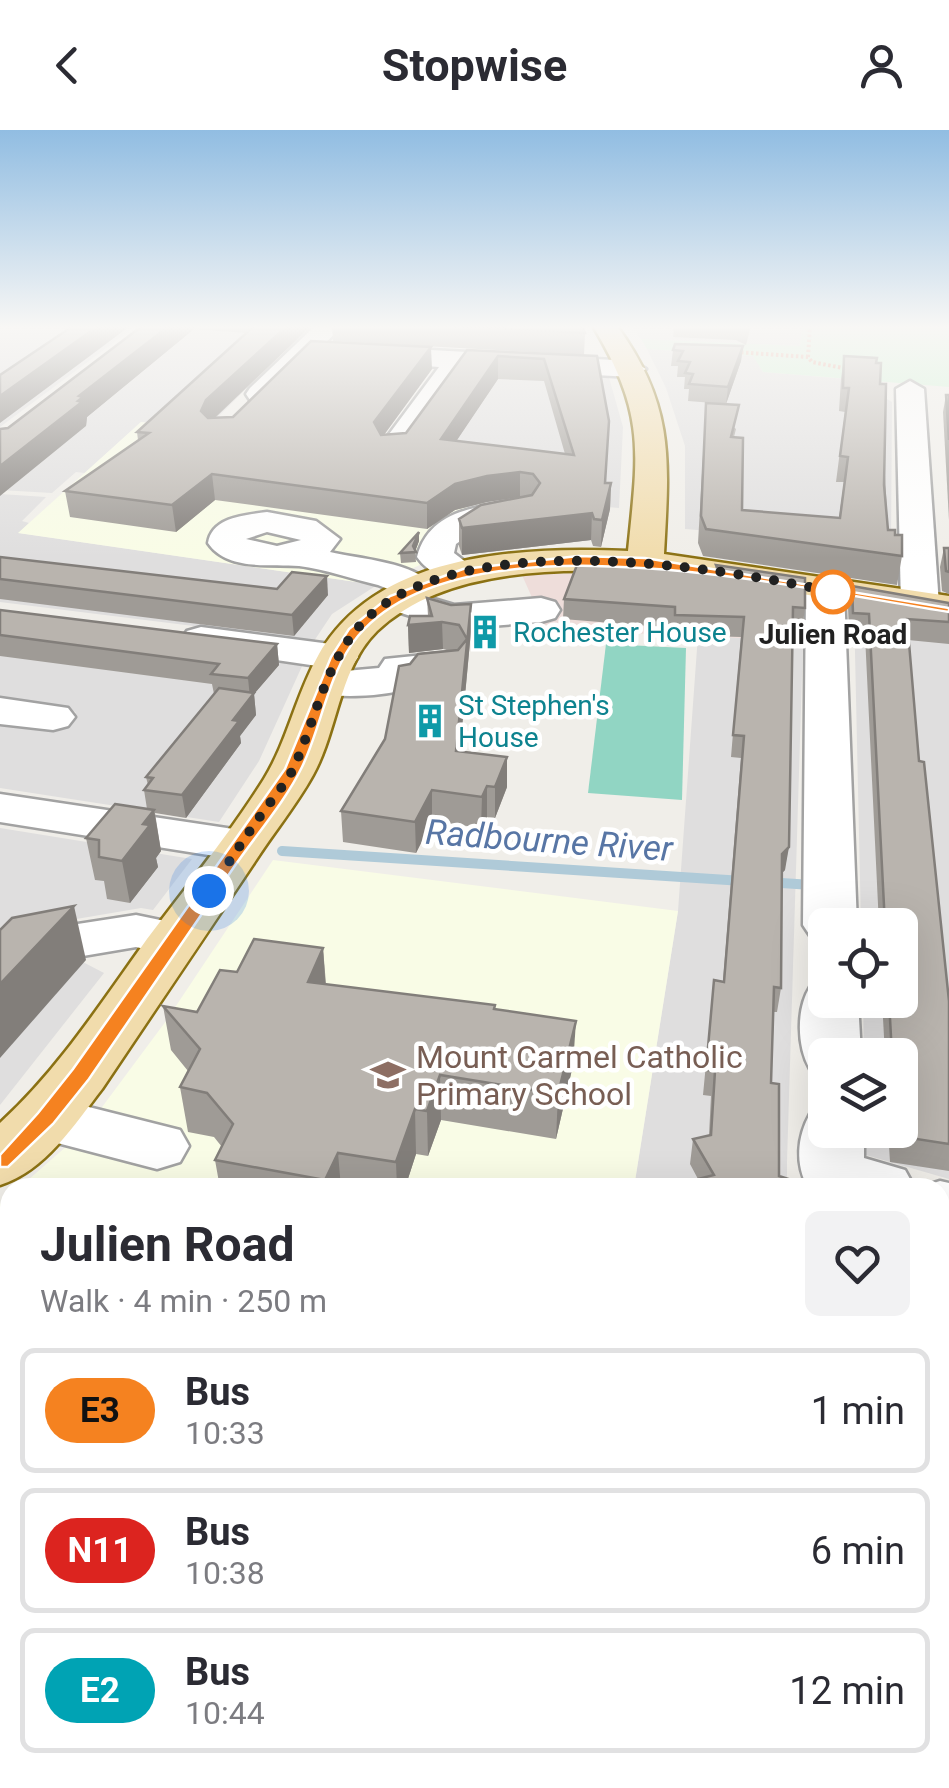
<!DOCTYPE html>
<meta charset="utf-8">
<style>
:root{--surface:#fff;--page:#f2f2f3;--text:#2b2b33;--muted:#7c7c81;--line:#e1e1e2}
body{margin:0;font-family:Roboto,sans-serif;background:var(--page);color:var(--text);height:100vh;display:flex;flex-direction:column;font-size:38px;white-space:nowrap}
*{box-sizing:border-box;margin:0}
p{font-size:32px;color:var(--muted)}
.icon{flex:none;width:55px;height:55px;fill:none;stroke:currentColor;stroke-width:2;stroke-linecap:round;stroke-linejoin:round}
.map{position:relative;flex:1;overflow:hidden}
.sheet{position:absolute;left:0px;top:1048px;width:950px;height:612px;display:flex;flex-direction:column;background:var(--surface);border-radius:30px 30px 0 0;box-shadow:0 10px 40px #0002}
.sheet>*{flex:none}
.badge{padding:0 20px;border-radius:32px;font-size:35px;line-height:65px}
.controls{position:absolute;left:808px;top:778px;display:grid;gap:20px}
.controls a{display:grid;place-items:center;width:110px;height:110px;border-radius:15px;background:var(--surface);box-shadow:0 10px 40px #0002;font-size:50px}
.you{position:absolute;width:50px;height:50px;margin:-25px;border:8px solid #fff;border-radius:50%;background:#1a73e8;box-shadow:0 0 0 15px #1a73e833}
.map>.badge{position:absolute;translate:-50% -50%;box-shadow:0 0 0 5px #fff}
.round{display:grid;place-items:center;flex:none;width:105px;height:105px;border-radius:15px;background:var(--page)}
.headline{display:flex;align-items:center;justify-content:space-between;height:170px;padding:0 40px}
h1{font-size:48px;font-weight:700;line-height:75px}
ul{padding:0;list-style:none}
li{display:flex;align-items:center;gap:30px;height:125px;margin:0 20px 15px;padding:0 20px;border:5px solid var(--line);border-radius:15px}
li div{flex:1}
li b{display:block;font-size:38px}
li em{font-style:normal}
li .badge{min-width:110px;font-weight:700;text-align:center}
header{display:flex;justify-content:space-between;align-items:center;height:130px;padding:0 40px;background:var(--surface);font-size:45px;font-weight:700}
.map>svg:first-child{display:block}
.residential{fill:#dfdede}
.commercial{fill:#eeddda}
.education{fill:#f9fce6}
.park{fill:#ccf4d4}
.pitch{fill:#91d5c3}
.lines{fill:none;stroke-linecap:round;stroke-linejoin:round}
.stream{stroke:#afcad8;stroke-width:10}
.minor-casing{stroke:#a2a2a2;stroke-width:5}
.major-casing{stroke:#8b7113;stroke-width:5}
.path{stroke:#e99780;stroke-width:4;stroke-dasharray:2.5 2.5;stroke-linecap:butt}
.minor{fill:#fff;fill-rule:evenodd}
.major{fill:#f1dcac;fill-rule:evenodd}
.wall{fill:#9f9b96;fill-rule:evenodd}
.shaded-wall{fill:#827e7a}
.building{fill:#b9b4ae;stroke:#827e7a;stroke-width:2.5;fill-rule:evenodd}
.line{fill:#f58220;stroke:#fff;stroke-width:2.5}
.walk{stroke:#212121;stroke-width:10;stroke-dasharray:0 18}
.stop-dot{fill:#fff;stroke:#f58220;stroke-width:5}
.labels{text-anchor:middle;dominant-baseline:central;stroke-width:9;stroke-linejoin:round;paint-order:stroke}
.far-culture-label{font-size:28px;fill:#0d838f;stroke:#fff;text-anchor:start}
.far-stop-label{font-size:28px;font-weight:bold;fill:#212121;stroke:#fff}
.education-label{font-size:32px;fill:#785e54;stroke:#fff;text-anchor:start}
.water-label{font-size:35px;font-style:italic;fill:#5876a5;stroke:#fff}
</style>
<header><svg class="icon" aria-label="back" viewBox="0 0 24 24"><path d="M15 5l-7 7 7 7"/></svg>Stopwise<svg class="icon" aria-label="person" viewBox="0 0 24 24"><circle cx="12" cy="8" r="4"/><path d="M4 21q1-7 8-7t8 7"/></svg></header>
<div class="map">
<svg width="949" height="1658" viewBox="0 0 949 1658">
<rect width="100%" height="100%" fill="#f0eee9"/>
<g class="residential">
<polygon points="0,196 136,196 0,297"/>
<polygon points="168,196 309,196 205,300 141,292 85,343 76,342 52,363 0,360"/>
<polygon points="631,196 802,196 800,216 641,209"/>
<polygon points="647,219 754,226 763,242 883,252 882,266 892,272 891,416 685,399 685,316 666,258"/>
<polygon points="471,236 608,244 623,297 619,378 476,366 408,328"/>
<polygon points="0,364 46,367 22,391 29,393 19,403 377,455 332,484 314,511 0,472"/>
<polygon points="854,477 949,489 949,1049 866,1025 866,1000 900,1000 900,925 864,925 863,870 900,870 900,795 861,795"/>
<polygon points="0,496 303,534 259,631 219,692 0,658 0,591 59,599 76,582 0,571"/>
<polygon points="698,505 803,512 787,1032 787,1054 791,1057 634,1058 678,781"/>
<polygon points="0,698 192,729 153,780 141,778 0,802"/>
<polygon points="79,830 104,843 0,975 0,844"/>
<polygon points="940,1108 949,1111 949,1459 940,1456"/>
<polygon points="940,1569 949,1573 949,1658 677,1658 680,1650 940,1650"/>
</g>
<polygon class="commercial" points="587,443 804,469 803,512 658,503 550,508 522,445"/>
<g class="education">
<polygon points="141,292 304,313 500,339 420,432 424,433 377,455 18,403"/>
<polygon points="273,730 678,781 634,1057 19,1058 85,1000 166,891"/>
<polygon points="10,1065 10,1650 562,1650 558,1658 5,1658 0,1655 0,1074"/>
</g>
<polygon class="park" points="802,196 949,196 949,257 763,242 753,226 647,219 641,209 800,216"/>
<polygon class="pitch" points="606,514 686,518 682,670 588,663"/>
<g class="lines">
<g class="stream">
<polyline points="282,721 743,751"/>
<polyline points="766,752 812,755"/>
</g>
<g class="minor-casing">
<g id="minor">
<polygon points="315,196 342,196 270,270 250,270 246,264 250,258"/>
<polygon points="356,216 632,231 646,239 632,247 465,238 404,326 382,326 378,319 439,237 347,230 343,224"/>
<polygon points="910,251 924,259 939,475 934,483 920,486 906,483 901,475 896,259"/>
<path d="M519,371L531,374L536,381L531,388L479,398L456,414L454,423L480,443L475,451C454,456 430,445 417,427C429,380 478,376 519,371Z"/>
<path d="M267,382L316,391L340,409L330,422C359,429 417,432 435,458L427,467L454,475L541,468L555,472L560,480L555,488L541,492L452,499L382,477L376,469L388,459L378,455C352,449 325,439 299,436C270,434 227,441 208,413C212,387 245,385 267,382ZM267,402L301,410L277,416L246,409Z"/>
<polygon points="825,449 838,452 844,460 857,795 825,795 825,810 811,807 803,795 806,460 812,452"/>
<polygon points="201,497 338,515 352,518 358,527 352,536 338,539 187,517 181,509 187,501"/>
<path d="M443,523L458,526L464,535L458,544L416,549L410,559C381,566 341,569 312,562L306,553L312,544L379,538L385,529Z"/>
<polygon points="0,568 68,578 75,587 68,596 53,600 0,594"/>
<polygon points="0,664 240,700 258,704 265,715 258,726 240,730 0,692"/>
<polygon points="136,785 194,797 202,809 194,821 175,826 136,817 0,840 0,806"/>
<path d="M825,853V870H858L861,925H825V944L810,939C797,917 796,879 810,857Z"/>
<polygon points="45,966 180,1000 189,1016 180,1032 157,1039 23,1004 14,988 23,972"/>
<path d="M825,979V1000H864V1028L905,1040L915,1058H808C795,1034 797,1007 810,984Z"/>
<polygon points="940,1051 949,1053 949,1103 940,1101 940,1058 918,1058"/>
<polygon points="940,1473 949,1477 949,1565 940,1561"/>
<polygon points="591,1650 685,1650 682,1658 588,1658"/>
</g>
</g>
<g class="major-casing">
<path id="major" d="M593,196H617C675,276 669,330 664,424L949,466V490C800,467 497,386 377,501C339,538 338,600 313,645C296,676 273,703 254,733C204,808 153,883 102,959C74,995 45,1041 0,1055V993C58,940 101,873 147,809C186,757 229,705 264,649C288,610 296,564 319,524C379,421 522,417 628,421C638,321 646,285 593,196Z"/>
</g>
<g class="path">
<polyline points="736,222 808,227 812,232 848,239"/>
<polyline points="808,227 810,196"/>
</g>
<use href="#minor" class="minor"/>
<use href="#major" class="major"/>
</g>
<g class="wall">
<path d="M142,196H311L215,288L233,287L432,239L384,305L406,303L467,220L597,226L605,353H611L610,379L601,417L593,416L591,410L462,425L459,416V389L520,367L487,372L455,380L427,399L215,370L176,402L70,387L65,361L138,310L137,302L246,203L194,199L87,287L86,296L8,298ZM498,249L544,251L565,324L456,311Z"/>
<polygon points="332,196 582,196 585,203 584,225 333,211"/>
<polygon points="674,196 751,196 746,215 736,210 673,207"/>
<polygon points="743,216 741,231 726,274 688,271 689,259 684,259 685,247 677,247 678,236 671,236 673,220"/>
<polygon points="844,226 880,254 888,400 895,405 902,426 897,455 703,426 698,413 706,273 736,299 734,307 742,380 839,388 844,352 836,352 845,282 839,281 841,249"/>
<polygon points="946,265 949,265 949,390 943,282"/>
<polygon points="419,402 419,411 415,421 416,432 401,433 400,423"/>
<polygon points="944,418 949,418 949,464 942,461 940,437"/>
<polygon points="0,427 328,465 294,506 0,469"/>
<polygon points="716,435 805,478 802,499 793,498 785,740 782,743 781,858 777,882 774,882 771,953 779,1046 816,1058 689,1058 690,1051 698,1049 690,1034 693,1009 709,1005 711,966 703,965 714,850 723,851 741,628 731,627 741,507 673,505 673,498 563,489 564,469 715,442"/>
<polygon points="852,456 949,473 949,514 908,510 919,631 949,871 949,1041 890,1032 888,1000 900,1000 900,925 885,925 882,870 900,870 900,795 879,795 865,505 849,503 848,476"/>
<polygon points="427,468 451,475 471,474 471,501 460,621 507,657 495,688 487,687 481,698 432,691 416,723 343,712 341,681 385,609 410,534 450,521 443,519 409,523 408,495 428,486"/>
<polygon points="0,480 277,514 279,535 254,564 256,585 240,606 241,613 186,688 155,683 161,721 156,728 158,737 130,773 107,769 104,751 95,750 86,708 147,679 144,660 148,655 146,647 214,564 212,554 0,526"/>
<polygon points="323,818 326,854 495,879 573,935 556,1009 441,990 428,1026 416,1024 405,1058 220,1058 215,1030 222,1017 214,1007 188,1002 180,957 188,941 171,920 163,876 197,882 237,842"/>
<polygon points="940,1096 949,1099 949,1183 940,1180"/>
<polygon points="940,1320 949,1323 949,1426 940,1422"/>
<polygon points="0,1380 10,1386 10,1572 0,1565"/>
<polygon points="124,1650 443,1650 456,1658 136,1658"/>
<polygon points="828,1650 940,1650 949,1658 845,1658"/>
</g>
<g class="shaded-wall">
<polygon points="98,196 130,196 0,293 0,266"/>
<polygon points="169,196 193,196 194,199 87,287 86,296 0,366 0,336 79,266"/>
<polygon points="287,196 311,196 208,294 201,281 206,270"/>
<polygon points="743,216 741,231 726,274 728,257"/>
<polygon points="431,217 432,239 375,317 374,292"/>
<polygon points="498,226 498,249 441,334 441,309"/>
<polygon points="520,342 520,367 487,372 455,380 427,399 427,373 455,354 487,346"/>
<polygon points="212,344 215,370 176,402 172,375"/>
<polygon points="611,353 610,379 601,417 602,390"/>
<polygon points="592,383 591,410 462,425 462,398"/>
<polygon points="419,402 419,411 415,422 413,416"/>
<polygon points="327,446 328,465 294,506 292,485"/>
<polygon points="471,474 471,501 457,650 456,621"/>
<polygon points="442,492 443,519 409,523 408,495"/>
<polygon points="277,514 279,535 254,564 256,585 240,606 241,613 186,688 182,665 233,590 250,568 248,548"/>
<polygon points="507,627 507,657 495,688 495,657"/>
<polygon points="487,656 487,687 481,698 482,667"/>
<polygon points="432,660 432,691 416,723 415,692"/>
<polygon points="154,680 161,721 156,728 158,737 130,773 122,731 143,694"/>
<polygon points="789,717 785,740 778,747 782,724"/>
<polygon points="74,776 86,830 0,928 0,854"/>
<polygon points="323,818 326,862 308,852"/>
<polygon points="576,891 573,935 556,1009 558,964"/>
<polygon points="440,945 441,990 428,1026 427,981"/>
<polygon points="415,979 416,1024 405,1058 397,1058 396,1032"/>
<polygon points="338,1023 341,1058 326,1058 325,1050"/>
<polygon points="10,1299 10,1361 0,1372 0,1309"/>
</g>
<g class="building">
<polygon points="73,196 98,196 0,266 0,245"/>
<polygon points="142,196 169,196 79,266 83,267 78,271 82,272 0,336 0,299 8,298"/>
<path d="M254,196H287L206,270L201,281L208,288L233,287L311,211L431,217L374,292L381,305L406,303L467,220L597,226L609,291L605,353H611L602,390L594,389L592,383L462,398L459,389L481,375L532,365L540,353L533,344L520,342L487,346L455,354L427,373L212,344L172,375L65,361L149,303L137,302ZM498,226L544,229L574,325L441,309Z"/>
<polygon points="452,196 582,196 585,203"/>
<polygon points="675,214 743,216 728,257 689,254 693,244 685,243 690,232 678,231 683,221 673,220"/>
<polygon points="844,226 877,228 876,233 881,233 880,254 886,254 884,355 888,400 895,400 895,405 902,405 902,426 706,399 701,386 706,273 739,275 731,307 743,308 742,380 840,388 848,327 840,326 849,258 843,258"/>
<polygon points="946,265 949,265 949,310"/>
<polygon points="419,402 413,416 416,422 400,423"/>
<polygon points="944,418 949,418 949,442 946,441"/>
<polygon points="0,427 277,459 292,442 327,446 292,485 0,449"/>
<polygon points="580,427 719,442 716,435 805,448 805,478 793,477 789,717 782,724 781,858 774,857 771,953 779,954 779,1046 816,1058 694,1058 690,1051 714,1045 693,1009 711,1005 715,941 706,940 714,850 724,852 744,606 733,605 744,487 675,485 675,477 564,469"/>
<polygon points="852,456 949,473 949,492 907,489 919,631 924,632 949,871 949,1014 897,1006 896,1000 900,1000 900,925 892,925 889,870 900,870 900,795 885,795 869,484 853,483"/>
<polygon points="427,468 451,475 471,474 456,621 507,627 495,657 487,656 482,667 432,660 415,692 341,681 385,609 399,536 410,534 418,524 458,520 467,509 459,495 442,492 408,495 410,486 432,486"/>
<polygon points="0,480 277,514 248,548 211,544 219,534 0,505"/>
<polygon points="219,558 254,563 233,590 239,591 182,665 144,660 153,648 146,647"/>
<polygon points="115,674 154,680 143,694 150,695 122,731 99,727 99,710 86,708"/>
<polygon points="74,776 0,854 0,800 12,788"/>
<polygon points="254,809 323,818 308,852 495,875 494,879 576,891 558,964 440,945 427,981 415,979 396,1032 338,1023 325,1050 215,1030 233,994 207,963 180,957 200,919 163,876 197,882 220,840 237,842"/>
<polygon points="940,1096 949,1099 949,1155 940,1152"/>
<polygon points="0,1234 10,1240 10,1299 0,1309"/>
<polygon points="940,1320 949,1323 949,1398 940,1394"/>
<polygon points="0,1380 10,1386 10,1543 0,1536"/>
<polygon points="940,1574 949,1578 949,1658 900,1658 884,1650 940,1650"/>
<polygon points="169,1650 443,1650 456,1658 181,1658"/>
</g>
<linearGradient id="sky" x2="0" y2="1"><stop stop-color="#91bde2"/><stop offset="0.46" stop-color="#f8f7f5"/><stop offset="1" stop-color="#f8f7f5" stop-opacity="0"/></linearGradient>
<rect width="949" height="428" fill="url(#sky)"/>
<path class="line" d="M578,426L645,428L949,478V482C804,460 466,378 358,506C328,542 322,596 302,637C285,672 256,705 234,737C186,808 137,878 89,949L53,994L8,1037H0V1025L38,983L73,939L285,639L331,527L349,499L390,466L463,439Z"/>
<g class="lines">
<path class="walk" d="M209,761C227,736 243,710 261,685C272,669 287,653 295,635C314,592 324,542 353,504C437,391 715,436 833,462"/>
</g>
<defs>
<g id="building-bare" transform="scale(2.7)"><path d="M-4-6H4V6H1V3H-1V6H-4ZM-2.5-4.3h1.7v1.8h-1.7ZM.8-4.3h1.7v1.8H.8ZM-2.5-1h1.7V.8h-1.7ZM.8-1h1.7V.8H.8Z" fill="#0f9aa8" stroke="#fff" stroke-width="2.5" paint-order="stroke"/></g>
<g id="school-bare" transform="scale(2.7)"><path d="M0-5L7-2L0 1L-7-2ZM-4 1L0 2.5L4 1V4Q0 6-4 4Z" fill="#8d6e63" stroke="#fff" stroke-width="2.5" paint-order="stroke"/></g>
</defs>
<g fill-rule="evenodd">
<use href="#building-bare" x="485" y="502"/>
<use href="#building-bare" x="430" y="591"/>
<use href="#school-bare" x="388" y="945"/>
</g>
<circle class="stop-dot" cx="833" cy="462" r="20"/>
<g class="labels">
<g class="far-culture-label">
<text x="513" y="502">Rochester House</text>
<text x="458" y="575">St Stephen's<tspan x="458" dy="32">House</tspan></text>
</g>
<g class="far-stop-label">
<text x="833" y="504">Julien Road</text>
</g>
<g class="education-label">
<text x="416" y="927">Mount Carmel Catholic<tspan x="416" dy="37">Primary School</tspan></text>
</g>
<g class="water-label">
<text transform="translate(549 711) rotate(4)">Radbourne River</text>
</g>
</g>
</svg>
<div class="controls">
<a><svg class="icon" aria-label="locate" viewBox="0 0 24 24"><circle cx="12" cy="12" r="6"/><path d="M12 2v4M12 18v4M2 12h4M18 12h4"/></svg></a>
<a><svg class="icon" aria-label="layers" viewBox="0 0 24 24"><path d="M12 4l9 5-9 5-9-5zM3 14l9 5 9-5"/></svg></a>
</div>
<div class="you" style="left:209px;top:761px"></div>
<section class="sheet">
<div class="headline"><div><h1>Julien Road</h1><p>Walk · 4 min · 250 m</p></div><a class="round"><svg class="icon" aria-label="heart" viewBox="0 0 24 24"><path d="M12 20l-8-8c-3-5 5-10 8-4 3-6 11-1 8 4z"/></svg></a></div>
<ul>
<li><span class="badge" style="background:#f58220;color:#111">E3</span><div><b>Bus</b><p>10:33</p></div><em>1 min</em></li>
<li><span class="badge" style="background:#dc241f;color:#fff">N11</span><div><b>Bus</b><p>10:38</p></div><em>6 min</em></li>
<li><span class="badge" style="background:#00a3b4;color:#fff">E2</span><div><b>Bus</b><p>10:44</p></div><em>12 min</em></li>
</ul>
</section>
</div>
